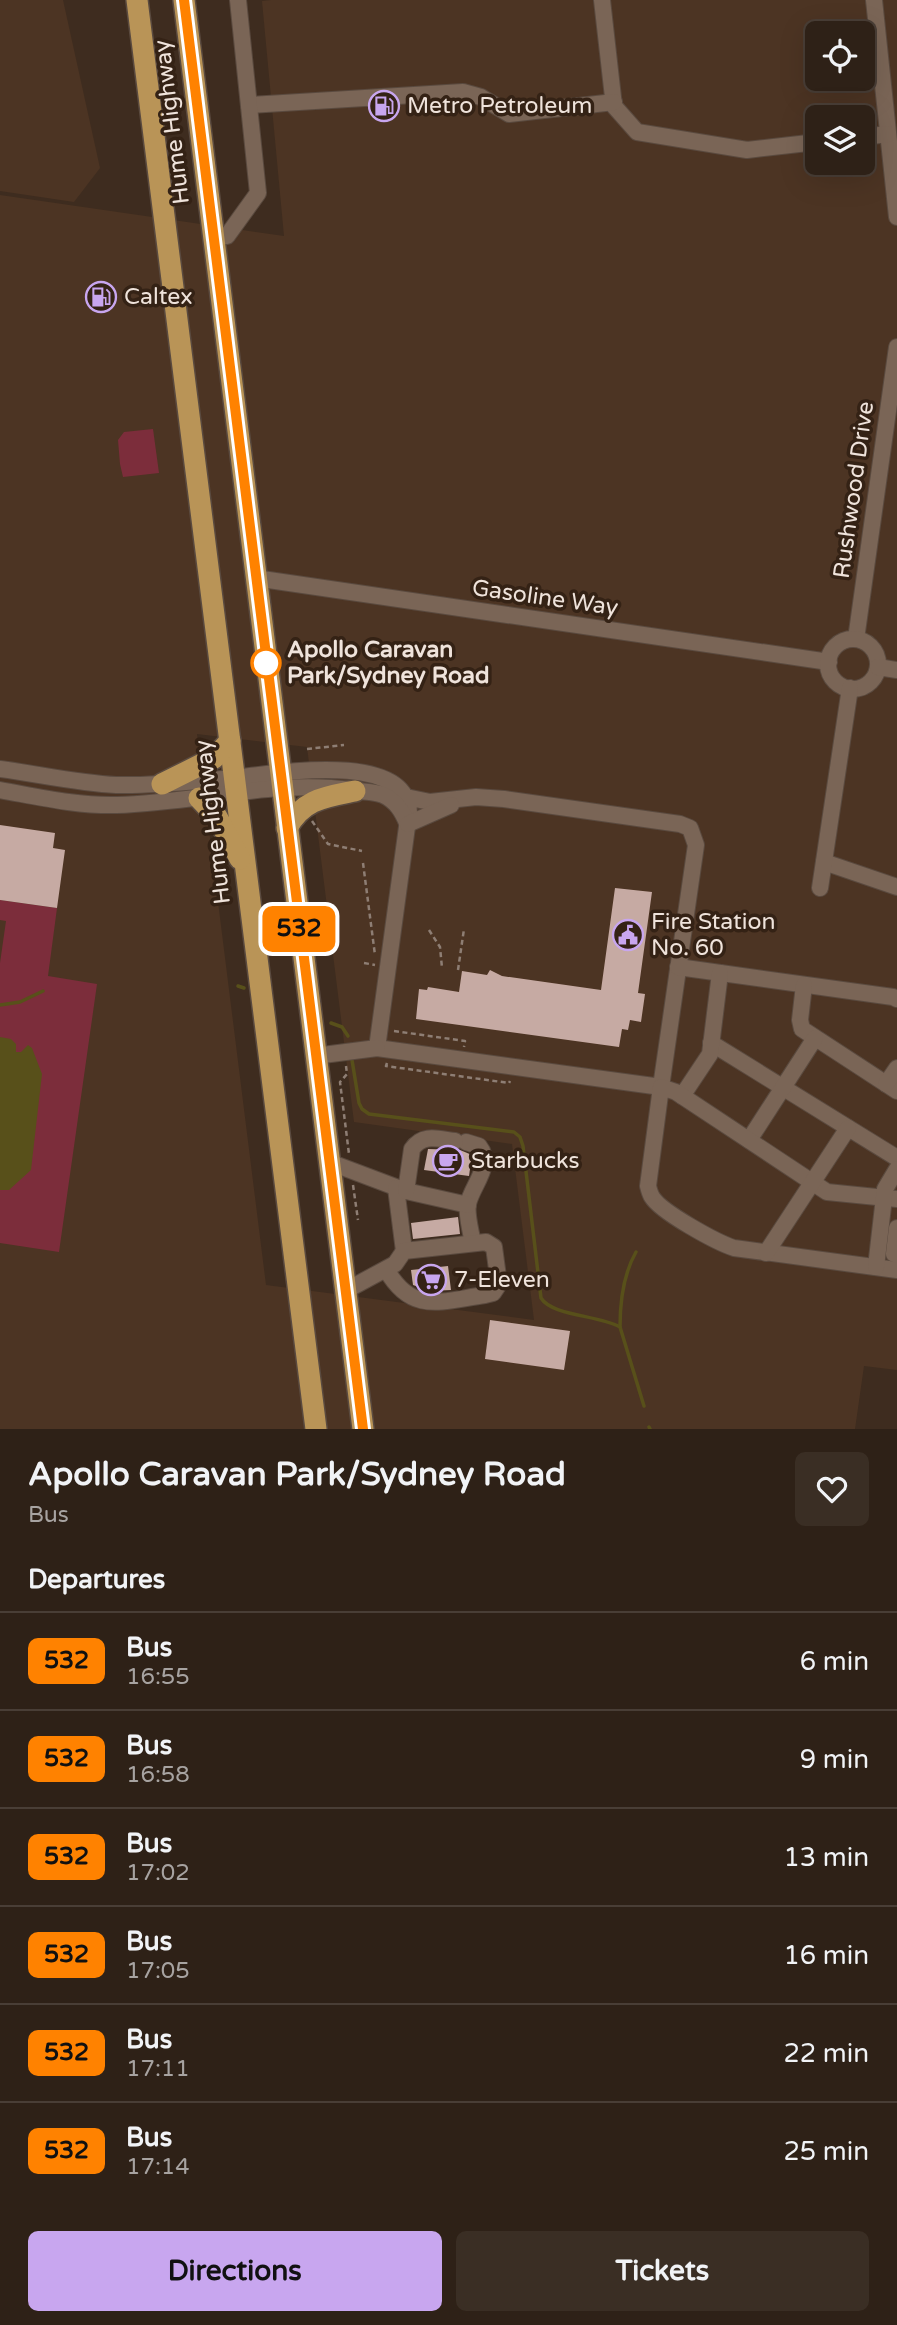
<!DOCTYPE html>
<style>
:root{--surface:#2e2117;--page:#3a2e24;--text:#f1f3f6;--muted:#a7a3a1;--line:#493e36;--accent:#c8a6ef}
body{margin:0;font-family:"Varela Round",sans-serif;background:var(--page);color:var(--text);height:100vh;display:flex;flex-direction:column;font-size:26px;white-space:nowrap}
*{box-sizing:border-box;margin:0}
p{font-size:23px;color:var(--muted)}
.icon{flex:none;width:38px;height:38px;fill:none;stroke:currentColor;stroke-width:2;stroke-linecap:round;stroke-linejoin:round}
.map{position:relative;height:1429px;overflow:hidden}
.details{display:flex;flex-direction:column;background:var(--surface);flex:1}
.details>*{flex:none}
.badge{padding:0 14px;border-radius:10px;font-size:24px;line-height:46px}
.controls{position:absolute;left:805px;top:21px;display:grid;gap:14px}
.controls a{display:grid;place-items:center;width:70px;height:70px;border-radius:10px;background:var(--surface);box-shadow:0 7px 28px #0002,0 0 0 2px var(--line);font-size:35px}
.map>.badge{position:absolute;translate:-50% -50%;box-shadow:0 0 0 4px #fff}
h2{padding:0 28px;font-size:26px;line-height:63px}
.round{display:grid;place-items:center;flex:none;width:74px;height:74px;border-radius:10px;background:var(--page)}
.overview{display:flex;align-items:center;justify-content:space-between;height:119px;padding:0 28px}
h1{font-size:33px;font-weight:800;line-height:52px}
.button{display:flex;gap:14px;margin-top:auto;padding:14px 28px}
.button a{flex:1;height:80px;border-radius:10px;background:var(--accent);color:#111;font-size:28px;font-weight:800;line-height:80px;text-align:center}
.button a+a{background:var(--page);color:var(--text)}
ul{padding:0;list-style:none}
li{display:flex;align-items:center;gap:21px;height:98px;padding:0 28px;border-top:2px solid var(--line)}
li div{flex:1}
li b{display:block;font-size:26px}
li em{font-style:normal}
li .badge{min-width:77px;font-weight:700;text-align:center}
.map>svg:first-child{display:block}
.built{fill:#4c3423;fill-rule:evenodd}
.green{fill:#7c2d3b}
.water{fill:#58501a}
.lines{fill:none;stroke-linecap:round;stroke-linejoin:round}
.stream{stroke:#58501a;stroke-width:3.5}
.building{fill:#c6aaa3}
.minor-casing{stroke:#5a4a3f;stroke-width:18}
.highway-casing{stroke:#5a4a3f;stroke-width:24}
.path{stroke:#8e7e74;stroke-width:2.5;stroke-dasharray:5 3.5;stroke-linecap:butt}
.minor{stroke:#7a6556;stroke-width:16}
.highway{stroke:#b99457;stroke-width:21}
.line-casing{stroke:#fff;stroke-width:16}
.line{stroke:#ff8200;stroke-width:10}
.stop-dot{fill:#fff;stroke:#ff8200;stroke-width:3.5}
.labels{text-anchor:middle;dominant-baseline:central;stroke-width:7;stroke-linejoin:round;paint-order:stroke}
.poi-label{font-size:23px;fill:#efe3db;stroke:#342215;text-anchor:start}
.street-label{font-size:23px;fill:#efe3db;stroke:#342215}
.stop-label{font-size:23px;font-weight:bold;fill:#efe3db;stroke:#342215;text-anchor:start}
</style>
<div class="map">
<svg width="897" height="1429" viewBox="0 0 897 1429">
<rect width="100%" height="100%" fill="#3e2c1f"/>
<g class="built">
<polygon points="0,0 63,0 100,168 74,202 0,191"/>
<path d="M271,0H897V1370L864,1366L855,1429H0V195L284,236L262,1ZM817,33H863V79H817ZM817,117H863V163H817ZM197,734L307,747L354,1122L512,1144L534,1320L266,1285Z"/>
</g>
<g class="green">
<polygon points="153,429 159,473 123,477 120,464 118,440 124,432"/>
<polygon points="0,900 57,908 48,976 97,984 59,1252 0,1243 0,963 6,921 0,920"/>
</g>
<polygon class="water" points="0,1037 11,1039 16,1044 16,1052 21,1052 28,1045 32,1048 42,1074 31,1170 9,1190 0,1190"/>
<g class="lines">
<g class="stream">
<polyline points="238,986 244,988"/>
<polyline points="0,1005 20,1002 43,991"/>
<polyline points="331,1023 342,1027 348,1036"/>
<path d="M352,1060L359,1103L362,1109L369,1114L514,1132L520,1137L523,1146L541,1298C552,1316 599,1315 620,1327L644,1406"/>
<path d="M620,1327C620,1303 624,1273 636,1252"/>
<polyline points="649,1427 650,1429"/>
</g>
</g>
<g class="building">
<polygon points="0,825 55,833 53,848 65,850 57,908 0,900"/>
<polygon points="615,888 652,892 638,993 645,994 641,1022 630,1020 628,1030 622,1029 619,1047 416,1019 419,989 427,990 428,987 459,992 462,971 487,975 490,970 502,976 601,990"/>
<polygon points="428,1149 460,1150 472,1155 469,1176 424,1170"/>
<polygon points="458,1217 460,1234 413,1239 411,1223"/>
<polygon points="448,1266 451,1290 430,1291 413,1285 411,1270"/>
<polygon points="490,1320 570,1331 564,1370 485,1359"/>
</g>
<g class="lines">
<g class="minor-casing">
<g id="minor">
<polyline points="602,0 614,106 637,132 747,150 817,142"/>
<polyline points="874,0 897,217"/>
<polyline points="249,105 463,92 481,97 509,114 614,102"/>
<polyline points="863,137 888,134"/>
<polyline points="213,237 227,236 258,193 238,0"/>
<polyline points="255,578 829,662"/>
<polyline points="856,639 897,347"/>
<circle cx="853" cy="664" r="25"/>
<polyline points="878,667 897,670"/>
<path d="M0,769C38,774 78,783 116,785C152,786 187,782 223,779C263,776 406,747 409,812L377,1048L661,1087L696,845L690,828L680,824L504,799L476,797L430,802L406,797"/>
<path d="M0,790C39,797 77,806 117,805C196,803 273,779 352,790C362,792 374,791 383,795C396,801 402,811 407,823"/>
<polyline points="408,824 451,805"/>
<polyline points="824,862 897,887"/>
<polyline points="820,888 850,688"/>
<polyline points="678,967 893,997 897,999"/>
<polyline points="804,985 800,1020 802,1029 897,1091"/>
<polyline points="711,1043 897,1158"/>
<polyline points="315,1056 377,1048"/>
<polyline points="886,1084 897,1068"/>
<polyline points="682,1096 710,1054 720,973"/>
<polyline points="749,1140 815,1038"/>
<path d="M466,1142L479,1146C494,1165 472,1185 468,1204C466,1215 471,1232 473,1243"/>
<polyline points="329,1162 406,1191 468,1205"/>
<polyline points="396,1188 404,1251"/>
<path d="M406,1191L412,1149C423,1133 438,1139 455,1141"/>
<path d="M897,1199L827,1192L676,1092L661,1087L648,1186C649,1190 650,1194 652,1197C661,1212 716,1242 734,1248L897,1270"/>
<polyline points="897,1228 894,1254 897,1255"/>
<polyline points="766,1253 848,1128"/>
<polyline points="876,1267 885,1189 897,1169"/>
<path d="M345,1291L395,1264L404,1251L486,1242L494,1247L499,1284L493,1293L485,1295C441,1301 412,1315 386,1269"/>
</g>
</g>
<g class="highway-casing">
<g id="highway">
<polyline points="137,0 316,1429"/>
<polyline points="184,0 363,1429"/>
<polyline points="162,784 214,758 230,741"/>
<polyline points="199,798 217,817 240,859"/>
<path d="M287,828C303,799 325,797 355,791"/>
</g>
</g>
<g class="path">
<polyline points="307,749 344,745"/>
<polyline points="312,821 328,844 362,851"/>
<polyline points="363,863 375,955"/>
<polyline points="429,930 440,947 442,968"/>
<polyline points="364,963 375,965"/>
<polyline points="458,970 464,929"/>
<polyline points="394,1031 465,1041 464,1047"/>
<polyline points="387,1063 386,1066 509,1083 510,1081"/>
<polyline points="346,1066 347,1074 340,1082 349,1154"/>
<polyline points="353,1185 358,1220"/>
</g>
<use href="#minor" class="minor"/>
<use href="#highway" class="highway"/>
</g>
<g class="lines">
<g class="line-casing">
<polyline id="line" points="184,0 363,1429"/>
</g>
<use href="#line" class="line"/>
</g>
<defs>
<g id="fuel-ring" transform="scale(1.575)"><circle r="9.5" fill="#342215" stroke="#c8a6ef" stroke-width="1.5"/><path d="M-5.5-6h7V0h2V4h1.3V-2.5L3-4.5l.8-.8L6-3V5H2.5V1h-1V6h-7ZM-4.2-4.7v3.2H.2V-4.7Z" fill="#c8a6ef"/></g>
<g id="civic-ring" transform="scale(1.575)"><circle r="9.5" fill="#342215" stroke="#c8a6ef" stroke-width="1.5"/><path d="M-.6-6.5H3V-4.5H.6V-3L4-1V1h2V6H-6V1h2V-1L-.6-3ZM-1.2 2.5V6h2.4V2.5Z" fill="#c8a6ef"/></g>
<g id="cafe-ring" transform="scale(1.575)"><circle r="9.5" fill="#342215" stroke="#c8a6ef" stroke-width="1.5"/><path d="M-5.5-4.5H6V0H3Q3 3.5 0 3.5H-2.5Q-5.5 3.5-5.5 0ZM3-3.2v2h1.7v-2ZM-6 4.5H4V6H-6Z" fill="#c8a6ef"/></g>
<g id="supermarket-ring" transform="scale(1.575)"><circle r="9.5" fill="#342215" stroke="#c8a6ef" stroke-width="1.5"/><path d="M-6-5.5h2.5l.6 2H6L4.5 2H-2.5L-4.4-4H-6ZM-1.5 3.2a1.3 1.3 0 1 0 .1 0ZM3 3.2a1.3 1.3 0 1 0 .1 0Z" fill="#c8a6ef"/></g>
</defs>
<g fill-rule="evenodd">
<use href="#fuel-ring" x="384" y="106"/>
<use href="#fuel-ring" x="101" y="297"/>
<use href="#civic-ring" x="628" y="935"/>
<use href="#cafe-ring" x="448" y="1161"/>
<use href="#supermarket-ring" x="431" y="1280"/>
</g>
<circle class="stop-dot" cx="266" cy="663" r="14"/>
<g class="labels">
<g class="poi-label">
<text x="407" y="106">Metro Petroleum</text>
<text x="124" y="297">Caltex</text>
<text x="651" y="922">Fire Station<tspan x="651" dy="26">No. 60</tspan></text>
<text x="471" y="1161">Starbucks</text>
<text x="454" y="1280">7-Eleven</text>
</g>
<g class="street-label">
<text transform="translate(172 122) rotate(-97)">Hume Highway</text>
<text transform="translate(854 490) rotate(-82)">Rushwood Drive</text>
<text transform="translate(545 598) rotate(8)">Gasoline Way</text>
<text transform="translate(213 822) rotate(-97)">Hume Highway</text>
</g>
<g class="stop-label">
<text x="287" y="650">Apollo Caravan<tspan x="287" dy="26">Park/Sydney Road</tspan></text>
</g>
</g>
</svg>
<div class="controls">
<a><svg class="icon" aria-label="locate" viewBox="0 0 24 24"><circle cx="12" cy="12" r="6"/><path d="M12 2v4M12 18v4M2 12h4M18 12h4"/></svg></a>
<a><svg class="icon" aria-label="layers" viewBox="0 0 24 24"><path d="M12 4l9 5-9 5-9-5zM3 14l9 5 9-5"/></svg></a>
</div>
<b class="badge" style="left:299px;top:929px;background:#ff8200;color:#111">532</b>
</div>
<section class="details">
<div class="overview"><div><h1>Apollo Caravan Park/Sydney Road</h1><p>Bus</p></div><a class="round"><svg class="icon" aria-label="heart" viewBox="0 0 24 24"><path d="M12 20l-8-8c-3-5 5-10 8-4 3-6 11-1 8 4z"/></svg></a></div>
<h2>Departures</h2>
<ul>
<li><span class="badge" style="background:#ff8200;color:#111">532</span><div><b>Bus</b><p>16:55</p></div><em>6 min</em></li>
<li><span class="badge" style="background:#ff8200;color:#111">532</span><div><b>Bus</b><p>16:58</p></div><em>9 min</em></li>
<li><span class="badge" style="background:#ff8200;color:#111">532</span><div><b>Bus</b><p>17:02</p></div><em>13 min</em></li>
<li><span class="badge" style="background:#ff8200;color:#111">532</span><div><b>Bus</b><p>17:05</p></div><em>16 min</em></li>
<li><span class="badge" style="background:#ff8200;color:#111">532</span><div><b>Bus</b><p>17:11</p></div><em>22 min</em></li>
<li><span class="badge" style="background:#ff8200;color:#111">532</span><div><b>Bus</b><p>17:14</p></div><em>25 min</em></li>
</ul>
<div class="button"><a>Directions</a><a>Tickets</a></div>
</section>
